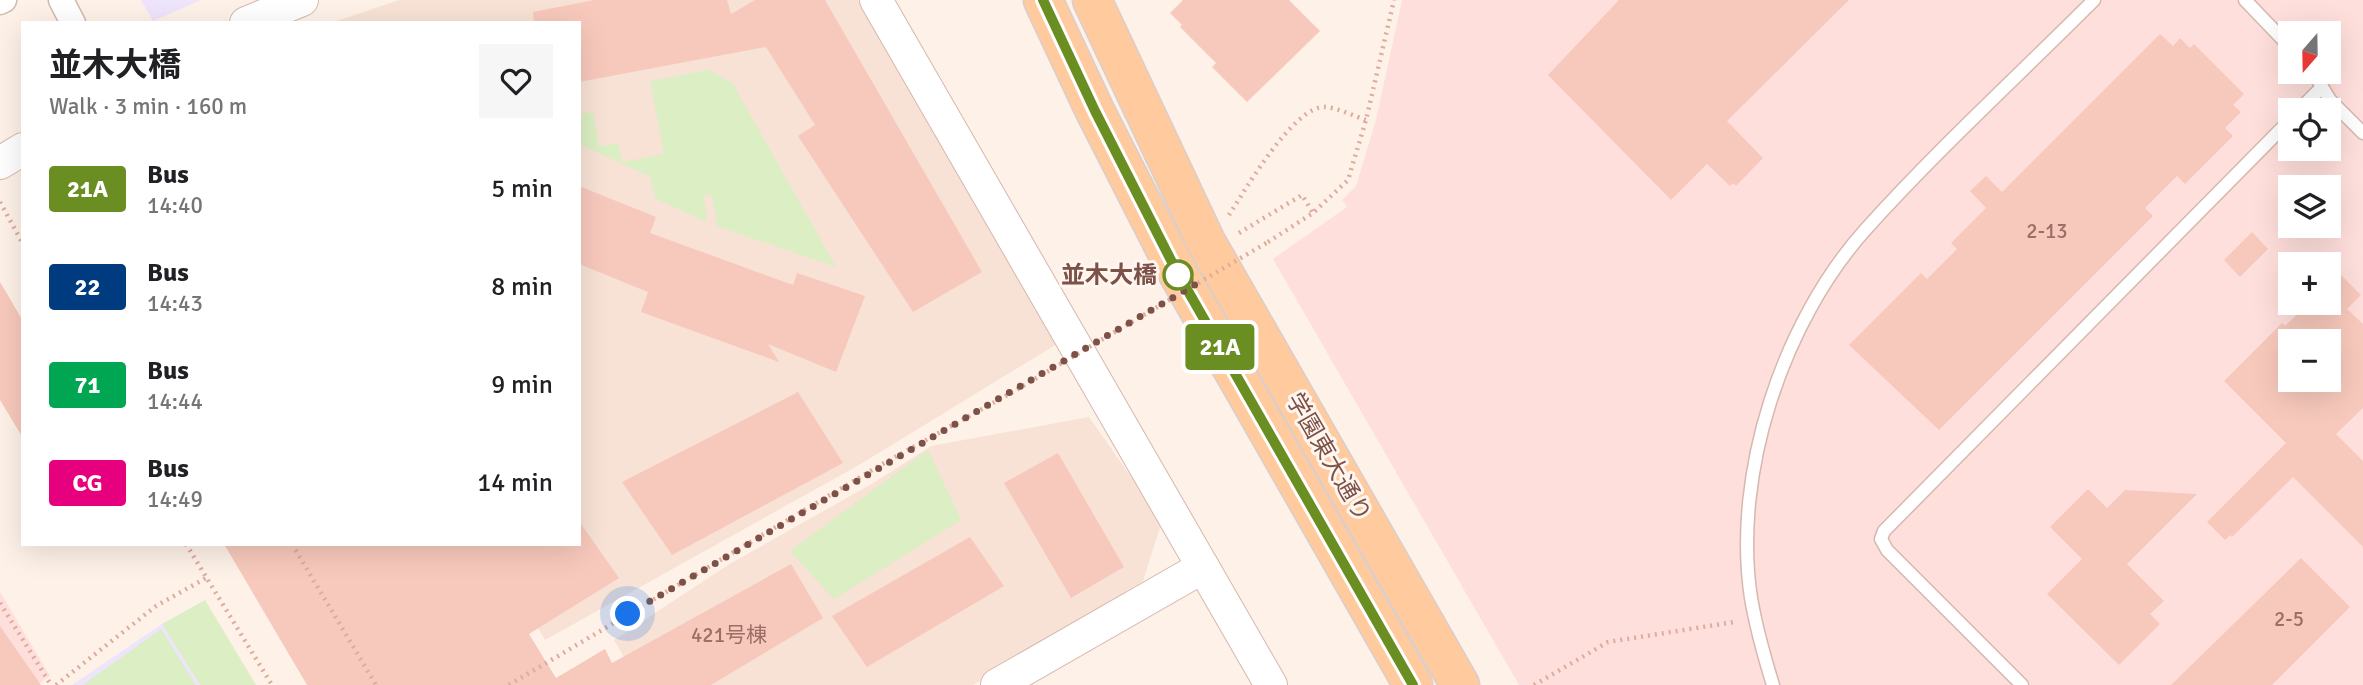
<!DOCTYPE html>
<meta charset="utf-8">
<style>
:root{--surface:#fff;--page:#f6f6f6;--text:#202124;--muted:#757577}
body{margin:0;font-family:Signika,"Noto Sans JP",sans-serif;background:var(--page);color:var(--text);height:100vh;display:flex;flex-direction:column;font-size:26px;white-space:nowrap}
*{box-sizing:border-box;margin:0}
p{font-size:23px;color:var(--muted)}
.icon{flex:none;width:38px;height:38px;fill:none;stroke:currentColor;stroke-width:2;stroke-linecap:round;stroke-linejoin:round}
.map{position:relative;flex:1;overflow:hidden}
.details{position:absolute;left:21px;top:21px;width:560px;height:525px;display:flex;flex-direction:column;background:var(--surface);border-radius:0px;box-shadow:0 7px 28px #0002}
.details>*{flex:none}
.badge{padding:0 14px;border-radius:5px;font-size:24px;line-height:46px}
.needle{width:46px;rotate:200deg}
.buttons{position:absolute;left:2278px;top:21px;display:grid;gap:14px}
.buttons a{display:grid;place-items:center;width:63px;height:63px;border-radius:0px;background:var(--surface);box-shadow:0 7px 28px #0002;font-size:35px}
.you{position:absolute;width:35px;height:35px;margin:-18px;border:5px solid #fff;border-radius:50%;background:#1a73e8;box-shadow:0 0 0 10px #1a73e833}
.map>.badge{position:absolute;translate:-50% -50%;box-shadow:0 0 0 4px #fff}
.round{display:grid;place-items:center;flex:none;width:74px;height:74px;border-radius:0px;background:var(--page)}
.headline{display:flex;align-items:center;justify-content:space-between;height:119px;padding:0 28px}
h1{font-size:33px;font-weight:700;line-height:52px}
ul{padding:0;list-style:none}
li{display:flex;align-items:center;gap:21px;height:98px;padding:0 28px}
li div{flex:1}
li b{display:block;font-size:26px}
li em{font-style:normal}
li .badge{min-width:77px;font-weight:700;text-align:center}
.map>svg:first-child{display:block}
.residential{fill:#f7e2d5}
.commercial{fill:#ffdfdb;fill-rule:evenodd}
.education{fill:#eee4fb}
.green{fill:#dceec3}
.building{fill:#f7c9bc;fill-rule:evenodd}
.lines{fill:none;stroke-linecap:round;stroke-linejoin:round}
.service-casing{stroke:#d5b8ae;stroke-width:15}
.minor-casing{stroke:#d5b8ae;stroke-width:27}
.tertiary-casing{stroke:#d5b8ae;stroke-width:34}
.primary-casing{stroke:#dacecc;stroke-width:41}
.path{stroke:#ddac9e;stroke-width:4.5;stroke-dasharray:2 5;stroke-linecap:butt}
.service{stroke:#fff;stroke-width:12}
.minor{stroke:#fff;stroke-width:24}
.tertiary{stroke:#fff;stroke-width:32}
.primary{stroke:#ffca9e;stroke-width:38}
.path-bridge{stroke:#ddac9e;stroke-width:4.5;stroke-dasharray:2 5;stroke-linecap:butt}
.line-casing{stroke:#fff;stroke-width:16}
.line{stroke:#6b8e23;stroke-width:10}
.walk{stroke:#7c5148;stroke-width:7;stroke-dasharray:0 12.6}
.stop-dot{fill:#fff;stroke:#6b8e23;stroke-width:3.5}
.labels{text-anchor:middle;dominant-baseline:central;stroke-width:6;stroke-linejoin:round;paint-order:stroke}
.number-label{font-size:21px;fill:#9b6f65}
.stop-label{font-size:24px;font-weight:bold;fill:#7c5148;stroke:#fff6f0;text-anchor:end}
.street-label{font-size:24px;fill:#7c5148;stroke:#fff6f0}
</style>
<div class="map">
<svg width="2363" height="685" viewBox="0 0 2363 685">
<rect width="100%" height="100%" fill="#fef1e7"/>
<g class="residential">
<polygon points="399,0 858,0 1057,344 859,465 545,640 489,544 579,544 579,23 331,23"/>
<polygon points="1089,417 1162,521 1143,581 973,685 640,685 614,640 728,565 875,482 931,446"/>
</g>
<g class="commercial">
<path d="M1402,0H2363V685H1519L1273,259L1347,207L1342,200L1356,186L1376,120ZM2291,33H2329V72H2291ZM2291,110H2329V149H2291ZM2291,187H2329V226H2291ZM2291,264H2329V303H2291ZM2291,341H2329V380H2291Z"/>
<polygon points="0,592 50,676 37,685 0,685"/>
</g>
<g class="education">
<polygon points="141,0 201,0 153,21"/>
<polygon points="162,624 200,685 72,685"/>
</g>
<g class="green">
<polygon points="709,70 733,84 836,267 717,226 712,196 704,194 707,222 656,199 649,176 579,144 579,114 593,112 599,146 618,143 622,162 664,154 650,81"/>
<polygon points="928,450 961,520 834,599 790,551"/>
<polygon points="205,600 256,685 200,685 162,624"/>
<polygon points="161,629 196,685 85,685 84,684"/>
</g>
<g class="building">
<polygon points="594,0 727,0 731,14 755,0 825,0 982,272 913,312 798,136 815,125 766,47 579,82 579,23 534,23 533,12"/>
<polygon points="1183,0 1289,0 1320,31 1247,102 1212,67 1216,63 1180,27 1182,25 1170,13"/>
<polygon points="1619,0 1849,0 1727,121 1763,158 1736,186 1733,183 1730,186 1707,164 1671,200 1548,75"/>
<polygon points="2160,34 2173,46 2180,38 2190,48 2194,44 2244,94 2233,105 2241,112 2225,128 2233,136 2185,184 2177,176 2145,208 2153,216 1939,430 1849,345 1921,273 1927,279 1957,249 1951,243 1986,208 1970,191 1986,176 2002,192"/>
<polygon points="579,186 656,217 650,233 793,285 797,273 865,296 836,372 768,344 779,362 641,312 648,292 579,264"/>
<polygon points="2252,232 2268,249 2240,277 2224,260"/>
<path d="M2329,263L2361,295L2347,309L2363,324V408L2336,434L2363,461V547L2293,477L2232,537L2230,535L2225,540L2207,522L2286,443L2224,381L2282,323L2285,326L2309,303H2329ZM2291,341H2329V380H2291Z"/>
<polygon points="0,282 23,321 23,438 0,400"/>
<polygon points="798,392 843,463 672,555 622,482"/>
<polygon points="1058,453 1124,567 1071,598 1004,483"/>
<polygon points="2088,489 2107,508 2125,490 2197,494 2127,564 2164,601 2150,614 2160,624 2119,665 2047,594 2082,559 2050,527"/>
<polygon points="579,521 619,578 529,634 556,678 605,649 612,663 791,564 823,618 711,685 307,685 224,544 579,544"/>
<polygon points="970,537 1004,586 867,667 832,616"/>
<polygon points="2301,558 2350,607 2272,685 2171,685"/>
<polygon points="0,626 41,685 0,685"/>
</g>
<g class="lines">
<g class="service-casing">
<g id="service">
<polyline points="2245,0 2291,48"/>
<polyline points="2313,72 2330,100 2363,133"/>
<polyline points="2299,110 2322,87"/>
<path d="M1773,685C1764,656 1756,627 1751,598C1732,474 1783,321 1866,229C1937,150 2019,75 2094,0"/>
<polyline points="2022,685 1887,550 1881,539 1884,531 2291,119"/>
</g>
</g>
<g class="minor-casing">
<g id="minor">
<polyline points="61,0 73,23"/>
<polyline points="0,2 4,0"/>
</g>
</g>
<g class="tertiary-casing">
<g id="tertiary">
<polyline points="876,0 1271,685"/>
<polyline points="246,23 302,0"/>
<polyline points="0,163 23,149"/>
<polyline points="997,685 1203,567"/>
</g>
</g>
<g class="primary-casing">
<g id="primary">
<polyline points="1043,0 1095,111 1176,270 1413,685"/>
<polyline points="1092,0 1206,242 1460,685"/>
</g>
</g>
<g class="path">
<polyline points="0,202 23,244"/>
<path d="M1229,215C1244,192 1294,105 1325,107C1338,108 1354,116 1366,120"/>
<polyline points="1239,233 1302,195 1313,213"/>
<polyline points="1268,242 1313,213 1348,180 1366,120 1394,0"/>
<polyline points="186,544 272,685"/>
<polyline points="292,544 376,685"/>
<polyline points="0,603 51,685"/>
<polyline points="56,685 156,606 206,578"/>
<polyline points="509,685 879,466 1011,393"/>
<polyline points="1534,685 1608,642 1734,622"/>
</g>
<use href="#service" class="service"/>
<use href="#minor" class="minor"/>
<use href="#tertiary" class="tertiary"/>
<use href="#primary" class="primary"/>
<polyline class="path-bridge" points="1011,393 1268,242"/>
</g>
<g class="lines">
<g class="line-casing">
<polyline id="line" points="1043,0 1095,111 1176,270 1413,685"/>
</g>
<use href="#line" class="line"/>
<polyline class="walk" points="628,614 1198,283 1178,275"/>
</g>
<circle class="stop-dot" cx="1178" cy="275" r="14"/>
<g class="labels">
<g class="number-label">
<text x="2047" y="231">2-13</text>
<text x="2289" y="619">2-5</text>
<text x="729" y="635">421号棟</text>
</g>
<g class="stop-label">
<text x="1157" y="275">並木大橋</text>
</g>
<g class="street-label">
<text transform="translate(1329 457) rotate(60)">学園東大通り</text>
</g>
</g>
</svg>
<div class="buttons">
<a><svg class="needle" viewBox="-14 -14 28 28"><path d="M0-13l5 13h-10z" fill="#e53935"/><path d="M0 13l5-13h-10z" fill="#757577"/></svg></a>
<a><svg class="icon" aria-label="locate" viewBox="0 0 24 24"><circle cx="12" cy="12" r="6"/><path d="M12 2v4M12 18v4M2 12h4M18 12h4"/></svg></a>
<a><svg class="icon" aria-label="layers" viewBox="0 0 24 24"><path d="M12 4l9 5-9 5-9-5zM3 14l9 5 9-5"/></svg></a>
<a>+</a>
<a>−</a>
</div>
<div class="you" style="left:628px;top:614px"></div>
<b class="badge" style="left:1220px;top:347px;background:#6b8e23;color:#fff">21A</b>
<section class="details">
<div class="headline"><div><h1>並木大橋</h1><p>Walk · 3 min · 160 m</p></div><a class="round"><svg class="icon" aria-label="heart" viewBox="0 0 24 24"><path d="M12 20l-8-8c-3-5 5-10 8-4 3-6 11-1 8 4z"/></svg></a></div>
<ul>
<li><span class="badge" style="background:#6b8e23;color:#fff">21A</span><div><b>Bus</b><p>14:40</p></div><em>5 min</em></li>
<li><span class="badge" style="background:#003b80;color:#fff">22</span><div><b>Bus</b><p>14:43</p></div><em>8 min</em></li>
<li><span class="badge" style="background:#00a651;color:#fff">71</span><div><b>Bus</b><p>14:44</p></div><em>9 min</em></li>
<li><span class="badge" style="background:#e6007e;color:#fff">CG</span><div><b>Bus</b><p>14:49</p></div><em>14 min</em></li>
</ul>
</section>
</div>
